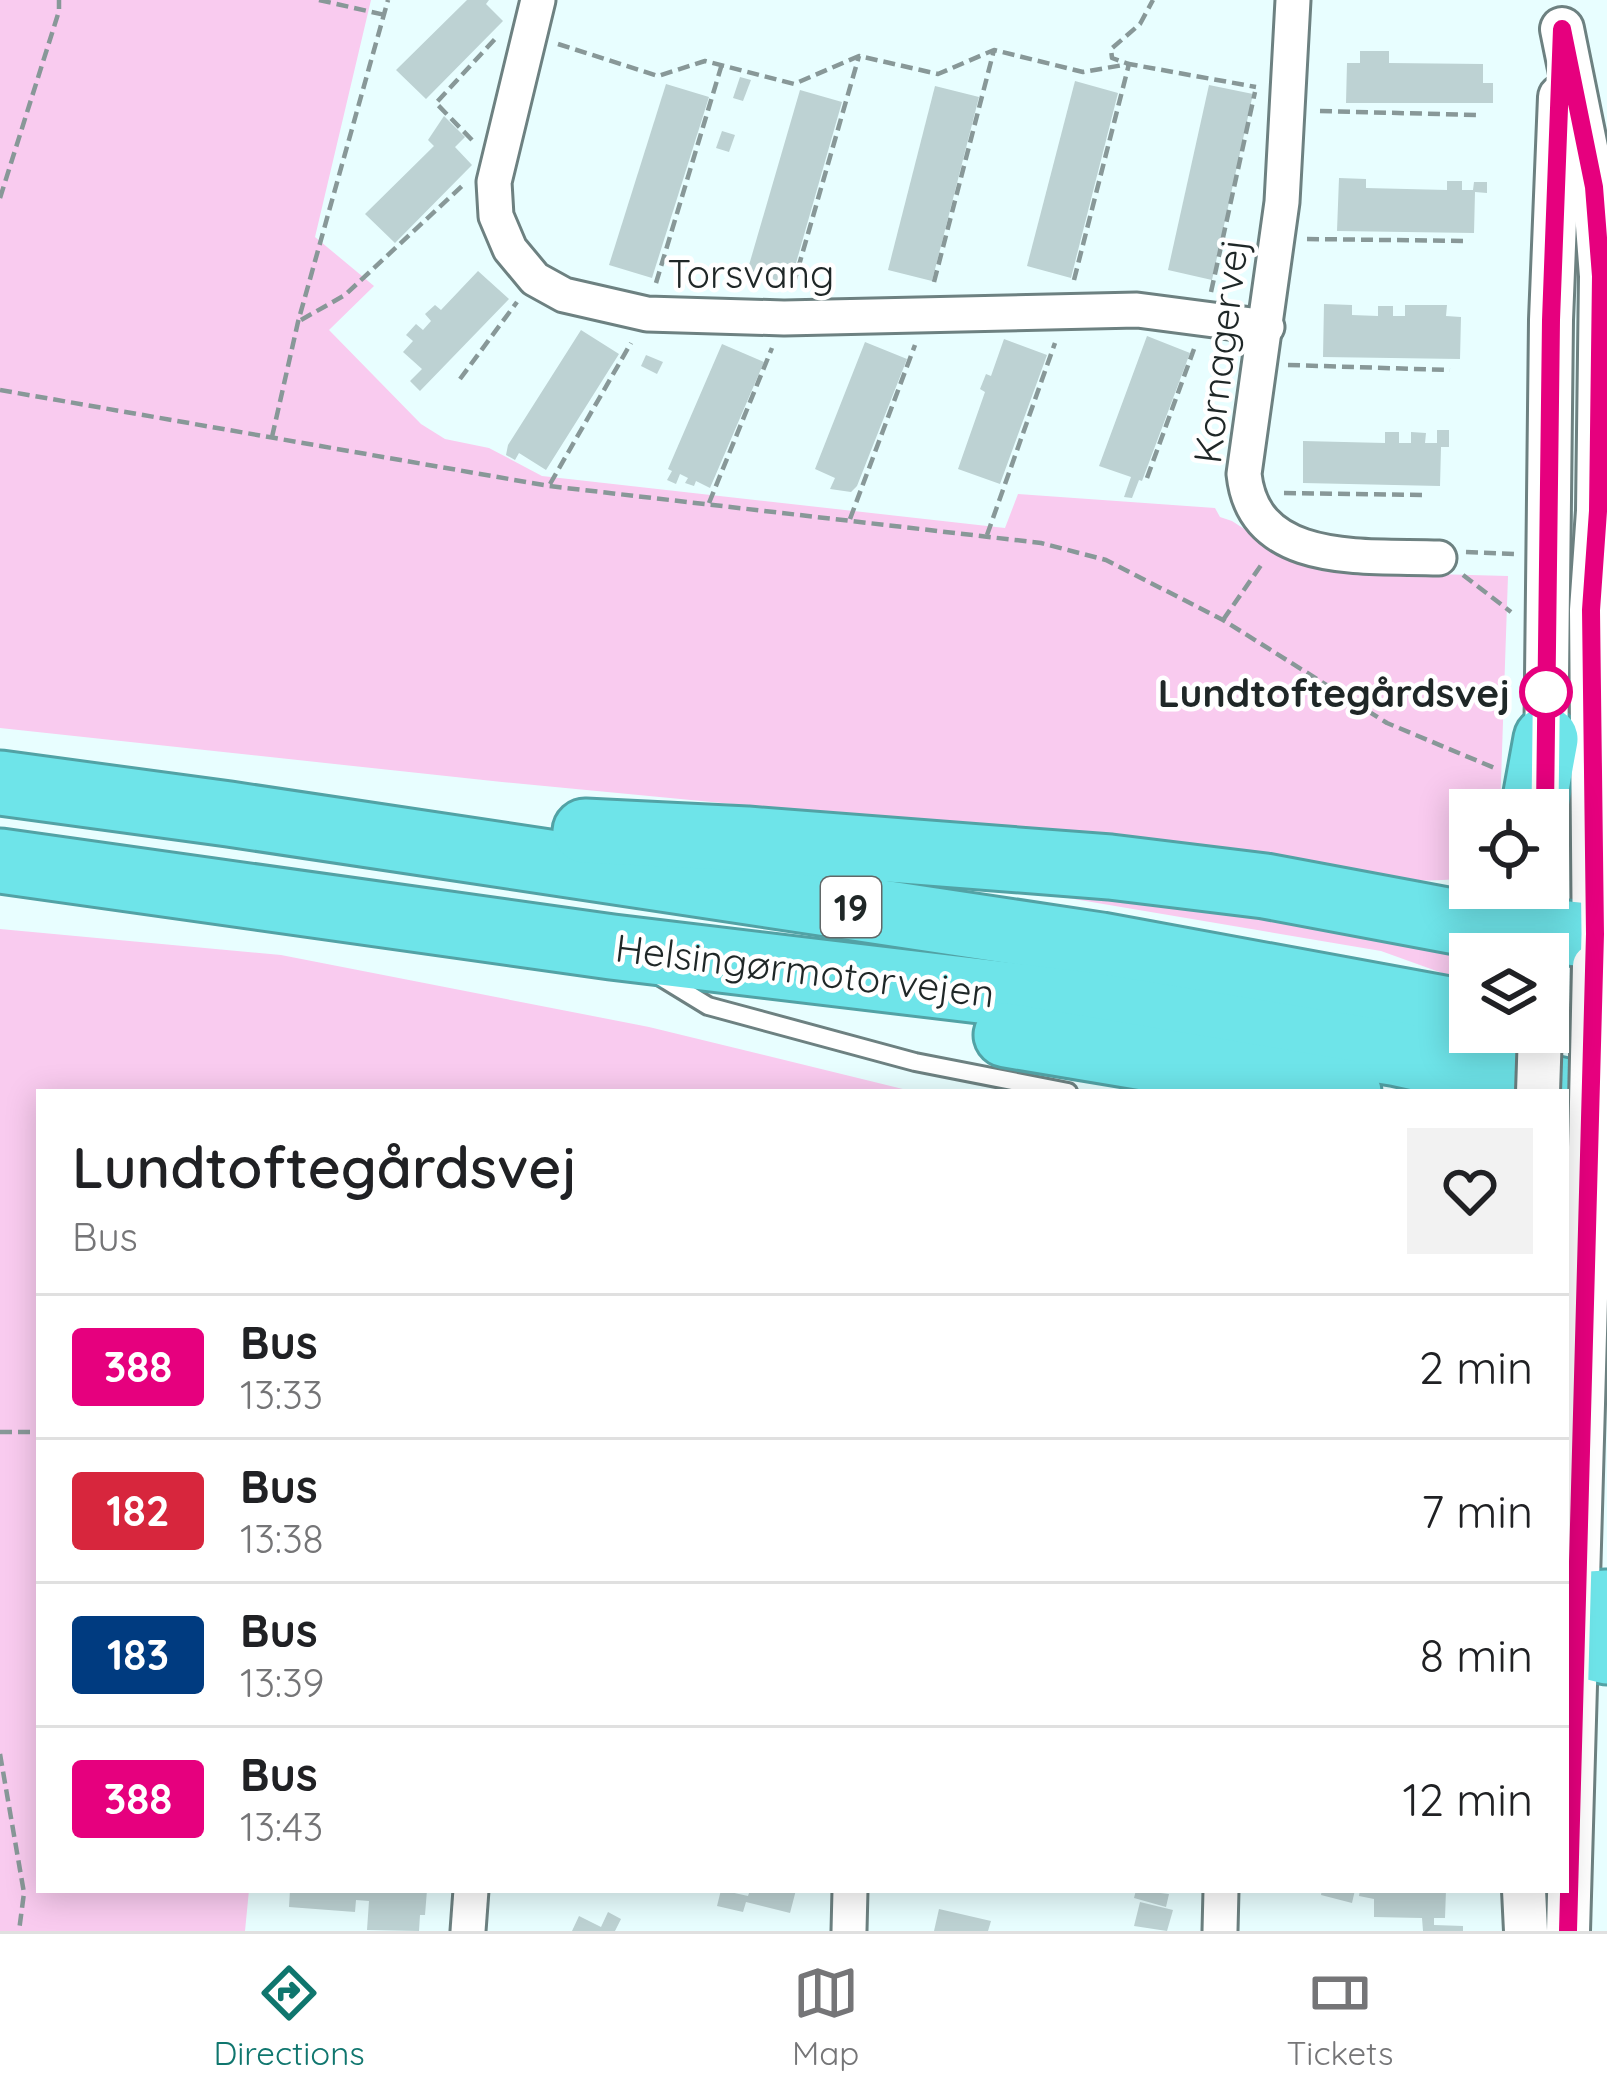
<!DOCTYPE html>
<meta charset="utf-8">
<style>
:root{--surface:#fff;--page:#f2f2f2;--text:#202124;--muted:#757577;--line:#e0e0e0;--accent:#0f766e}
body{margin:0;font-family:Quicksand,sans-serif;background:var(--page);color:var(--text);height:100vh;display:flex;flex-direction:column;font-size:45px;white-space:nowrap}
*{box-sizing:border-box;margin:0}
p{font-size:39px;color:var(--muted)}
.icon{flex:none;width:66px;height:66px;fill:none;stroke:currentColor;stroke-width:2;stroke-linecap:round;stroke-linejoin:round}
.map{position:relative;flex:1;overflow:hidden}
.side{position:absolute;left:36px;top:1089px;width:1533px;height:804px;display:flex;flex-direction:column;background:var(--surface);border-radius:0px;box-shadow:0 6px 30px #0003}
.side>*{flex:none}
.badge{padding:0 24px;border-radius:9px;font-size:42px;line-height:78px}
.controls{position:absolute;left:1449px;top:789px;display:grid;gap:24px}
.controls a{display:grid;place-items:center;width:120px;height:120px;border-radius:0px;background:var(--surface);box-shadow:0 6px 30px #0003;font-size:60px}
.map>.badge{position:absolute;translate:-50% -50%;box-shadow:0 0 0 6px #fff}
.round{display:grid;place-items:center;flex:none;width:126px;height:126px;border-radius:0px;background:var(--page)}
.overview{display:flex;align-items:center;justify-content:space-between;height:204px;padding:0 36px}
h1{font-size:57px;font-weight:600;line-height:90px}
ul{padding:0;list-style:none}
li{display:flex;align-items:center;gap:36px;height:144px;padding:0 36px;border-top:3px solid var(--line)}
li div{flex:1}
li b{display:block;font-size:45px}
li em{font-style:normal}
li .badge{min-width:132px;font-weight:700;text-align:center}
.menu{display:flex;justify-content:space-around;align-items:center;height:168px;border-top:3px solid var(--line);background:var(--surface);font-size:33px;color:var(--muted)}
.menu a{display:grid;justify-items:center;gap:6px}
.menu .active{color:var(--accent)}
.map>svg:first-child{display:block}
.green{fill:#f9cbef}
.building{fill:#bdd2d3}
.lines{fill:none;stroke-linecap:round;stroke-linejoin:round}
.service-casing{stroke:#6d8181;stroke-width:22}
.minor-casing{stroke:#6d8181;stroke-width:39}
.tertiary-casing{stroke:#6d8181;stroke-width:48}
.motorway-casing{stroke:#52a2a5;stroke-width:69}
.path{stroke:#889898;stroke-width:4.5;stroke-dasharray:12 6;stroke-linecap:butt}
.service{stroke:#fff;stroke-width:16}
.minor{stroke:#fff;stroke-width:33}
.tertiary{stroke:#fff;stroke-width:42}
.motorway{stroke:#6ee4e9;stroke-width:63}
.tertiary-bridge-casing{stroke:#6d8181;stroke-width:48;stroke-linecap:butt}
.tertiary-bridge{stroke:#fff;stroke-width:42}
.line-casing{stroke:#fff;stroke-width:27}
.line{stroke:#e6007e;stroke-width:18}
.stop-dot{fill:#fff;stroke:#e6007e;stroke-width:6}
.labels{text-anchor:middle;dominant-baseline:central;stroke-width:9;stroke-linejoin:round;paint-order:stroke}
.shield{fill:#fff;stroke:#626868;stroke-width:3}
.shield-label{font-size:36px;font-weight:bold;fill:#1f2727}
.street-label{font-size:39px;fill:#1f2727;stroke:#fff}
.stop-label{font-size:39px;font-weight:bold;fill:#1f2727;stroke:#fff;text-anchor:end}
</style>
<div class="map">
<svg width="1607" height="1931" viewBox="0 0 1607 1931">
<rect width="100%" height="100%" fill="#e8feff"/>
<g class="green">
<path d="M0,0H371L315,237L374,286L329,330L421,424L445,439L489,448L542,476L1005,528L1018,494L1215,508L1220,517L1232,521L1289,558L1321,571L1508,576L1500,810H1470V874C1430,894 1293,862 1244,853L502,782L0,728Z"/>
<polygon points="961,880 1198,897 1470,954 1470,983 1381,951"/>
<polygon points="0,929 281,955 649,1027 915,1092 39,1092 39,1890 249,1890 245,1931 0,1931"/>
</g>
<g class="building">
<polygon points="467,0 489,0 486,4 503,21 426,99 396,70"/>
<polygon points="1360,51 1389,51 1389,63 1483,64 1483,83 1493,83 1493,103 1346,103 1347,63 1360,63"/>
<polygon points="740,77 751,80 743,101 733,98"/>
<polygon points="1075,81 1118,93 1071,278 1027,266"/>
<polygon points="666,84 709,97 652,278 609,265"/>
<polygon points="1209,85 1253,94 1212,280 1168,270"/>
<polygon points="935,86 979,97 932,281 888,270"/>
<polygon points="800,90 842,102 790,284 747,272"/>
<polygon points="444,116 465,137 455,147 472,165 395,243 365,214 434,146 428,140"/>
<polygon points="722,131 735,135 729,152 716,148"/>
<polygon points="1339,178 1366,179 1366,188 1447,190 1447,181 1462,181 1462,190 1473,190 1474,182 1487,182 1487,193 1475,192 1474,233 1337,231"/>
<polygon points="478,271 509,299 420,391 410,381 422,369 403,352 413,341 406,335 416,324 423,330 431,321 425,314 435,305 441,310"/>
<polygon points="1324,304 1352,305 1352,315 1378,316 1378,306 1393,306 1393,316 1405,316 1405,305 1447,305 1446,316 1461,317 1460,359 1323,357"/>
<polygon points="581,330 619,354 546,470 519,453 515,460 506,455 508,445"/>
<polygon points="1147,336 1190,353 1142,481 1139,480 1132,498 1124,497 1131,477 1099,466"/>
<polygon points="1004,339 1047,355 1000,484 958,469 985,392 980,389 986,374 991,376"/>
<polygon points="865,342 907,359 857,486 851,492 830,489 835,478 815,469"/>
<polygon points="722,344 764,362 710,488 696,481 694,486 685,483 688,478 680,474 676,484 667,480 672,471 668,469"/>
<polygon points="646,355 663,362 657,374 641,366"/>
<polygon points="1437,430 1449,430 1449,447 1441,447 1440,486 1303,483 1303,441 1385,443 1385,432 1399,432 1399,443 1411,443 1411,432 1426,433 1425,443 1437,443"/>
<polygon points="290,1890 427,1890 425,1915 420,1915 419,1931 367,1930 369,1901 356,1900 355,1912 289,1907"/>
<polygon points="721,1890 748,1896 750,1890 796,1890 790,1913 746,1902 743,1912 717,1906"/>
<polygon points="1136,1890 1169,1894 1166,1907 1134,1898"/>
<polygon points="1322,1890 1355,1890 1352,1903 1321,1895"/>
<polygon points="1360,1890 1446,1890 1445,1918 1434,1918 1434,1925 1463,1926 1463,1931 1423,1931 1422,1918 1374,1917 1374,1899 1359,1896"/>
<polygon points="1140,1902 1173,1910 1167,1931 1134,1926"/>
<polygon points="939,1909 991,1921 988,1931 934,1931"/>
<polygon points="608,1912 621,1919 615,1931 572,1931 579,1916 601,1927"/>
</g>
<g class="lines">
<g class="service-casing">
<polyline id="service" points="659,976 708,1006 915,1062 1068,1092"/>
</g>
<g class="minor-casing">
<g id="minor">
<polyline points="538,0 494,182 496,216 510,249 535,279 564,295 647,314 784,318 1137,310 1267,327"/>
<path d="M1293,0L1282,202L1244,474C1254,569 1368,555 1439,558"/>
<polyline points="468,1931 471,1890"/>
<polyline points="849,1931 850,1890"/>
<polyline points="1220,1931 1221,1890"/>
</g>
</g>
<g class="tertiary-casing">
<g id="tertiary">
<polyline points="1562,29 1594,187 1601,276 1598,511 1591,610 1594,960"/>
<polyline points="1546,767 1551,320 1560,97"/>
<polyline points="1542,953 1544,888"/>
<polyline points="1524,1890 1526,1931"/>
<polyline points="1568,1931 1589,1193"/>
</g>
</g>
<g class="motorway-casing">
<g id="motorway">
<polyline points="0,783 229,814 1101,945 1470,1013"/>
<polyline points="1533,810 1546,739"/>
<polyline points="585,831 747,839 1110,867 1265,886 1457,922 1607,937"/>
<polyline points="0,861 612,947 1089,1004 1398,1054 1607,1100"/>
<polyline points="1006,1035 1349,1092"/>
<polyline points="1566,1612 1575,1604 1607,1602"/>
<polyline points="1566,1642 1607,1652"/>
</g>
</g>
<g class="path">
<polyline points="319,0 385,15"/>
<polyline points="558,44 658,76 705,61 794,84 859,56 938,74 994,50 1083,72 1129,64 1256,87"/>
<polyline points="1320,111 1476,115"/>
<polyline points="472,140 436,103 495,39"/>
<polyline points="0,198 59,11 59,0"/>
<polyline points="1307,239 1469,241"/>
<polyline points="1074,280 1129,64 1112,58 1111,49 1140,24 1153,0"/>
<polyline points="934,282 994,50"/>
<polyline points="656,283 722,64"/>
<polyline points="793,286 859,56"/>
<polyline points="1211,292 1255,92"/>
<polyline points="301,320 345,295 462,186"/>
<polyline points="1288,365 1450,370"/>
<polyline points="460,379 517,302"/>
<polyline points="0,390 549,486 1041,543 1106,560 1223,620 1387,723 1497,769"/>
<polyline points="272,437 298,322 388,0"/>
<polyline points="1147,478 1194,349"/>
<polyline points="550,484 631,343"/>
<polyline points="1284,493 1422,495"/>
<polyline points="709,503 772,348"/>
<polyline points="850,519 915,345"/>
<polyline points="987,535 1055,343"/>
<polyline points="1466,552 1514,554"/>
<polyline points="1463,575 1511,612"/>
<polyline points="1223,620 1264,561"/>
<polyline points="0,1432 39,1432"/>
<polyline points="0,1754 24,1893 19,1931"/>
</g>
<use href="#service" class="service"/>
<use href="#minor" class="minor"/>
<use href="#tertiary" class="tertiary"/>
<use href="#motorway" class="motorway"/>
<g class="tertiary-bridge-casing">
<g id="tertiary-bridge">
<polyline points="1538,1092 1540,1032"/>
<polyline points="1589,1193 1594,966"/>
</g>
</g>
<use href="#tertiary-bridge" class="tertiary-bridge"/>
</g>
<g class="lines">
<g class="line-casing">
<polyline id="line" points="1545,810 1551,320 1562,29 1594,187 1601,276 1598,511 1591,610 1595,934 1568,1931"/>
</g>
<use href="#line" class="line"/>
</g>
<circle class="stop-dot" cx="1546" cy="692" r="24"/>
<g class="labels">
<rect class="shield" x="821" y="877" width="60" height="60" rx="9"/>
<g class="shield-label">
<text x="851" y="907">19</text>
</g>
<g class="street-label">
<text x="751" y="273">Torsvang</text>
<text transform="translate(1220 351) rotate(-83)">Kornagervej</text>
<text transform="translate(805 970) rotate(7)">Helsingørmotorvejen</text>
</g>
<g class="stop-label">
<text x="1510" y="692">Lundtoftegårdsvej</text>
</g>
</g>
</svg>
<div class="controls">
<a><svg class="icon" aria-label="locate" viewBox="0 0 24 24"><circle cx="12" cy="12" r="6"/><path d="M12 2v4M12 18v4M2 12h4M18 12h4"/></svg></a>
<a><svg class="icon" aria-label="layers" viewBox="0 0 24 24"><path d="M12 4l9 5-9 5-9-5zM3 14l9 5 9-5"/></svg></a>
</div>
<section class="side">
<div class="overview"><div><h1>Lundtoftegårdsvej</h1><p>Bus</p></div><a class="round"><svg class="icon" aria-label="heart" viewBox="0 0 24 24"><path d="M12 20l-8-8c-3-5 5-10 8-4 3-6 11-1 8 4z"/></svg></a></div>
<ul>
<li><span class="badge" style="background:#e6007e;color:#fff">388</span><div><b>Bus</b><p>13:33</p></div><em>2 min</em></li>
<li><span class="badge" style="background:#d7263d;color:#fff">182</span><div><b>Bus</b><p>13:38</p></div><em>7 min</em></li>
<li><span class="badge" style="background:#003b80;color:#fff">183</span><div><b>Bus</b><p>13:39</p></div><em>8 min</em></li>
<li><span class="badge" style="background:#e6007e;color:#fff">388</span><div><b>Bus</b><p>13:43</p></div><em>12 min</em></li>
</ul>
</section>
</div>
<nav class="menu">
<a class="active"><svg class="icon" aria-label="directions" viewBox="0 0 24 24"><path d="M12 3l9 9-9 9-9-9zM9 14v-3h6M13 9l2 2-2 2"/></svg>Directions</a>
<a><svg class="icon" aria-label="map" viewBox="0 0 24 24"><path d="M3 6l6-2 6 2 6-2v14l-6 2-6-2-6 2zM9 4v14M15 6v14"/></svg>Map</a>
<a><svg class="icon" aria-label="tickets" viewBox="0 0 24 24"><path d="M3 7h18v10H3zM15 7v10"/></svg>Tickets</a>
</nav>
